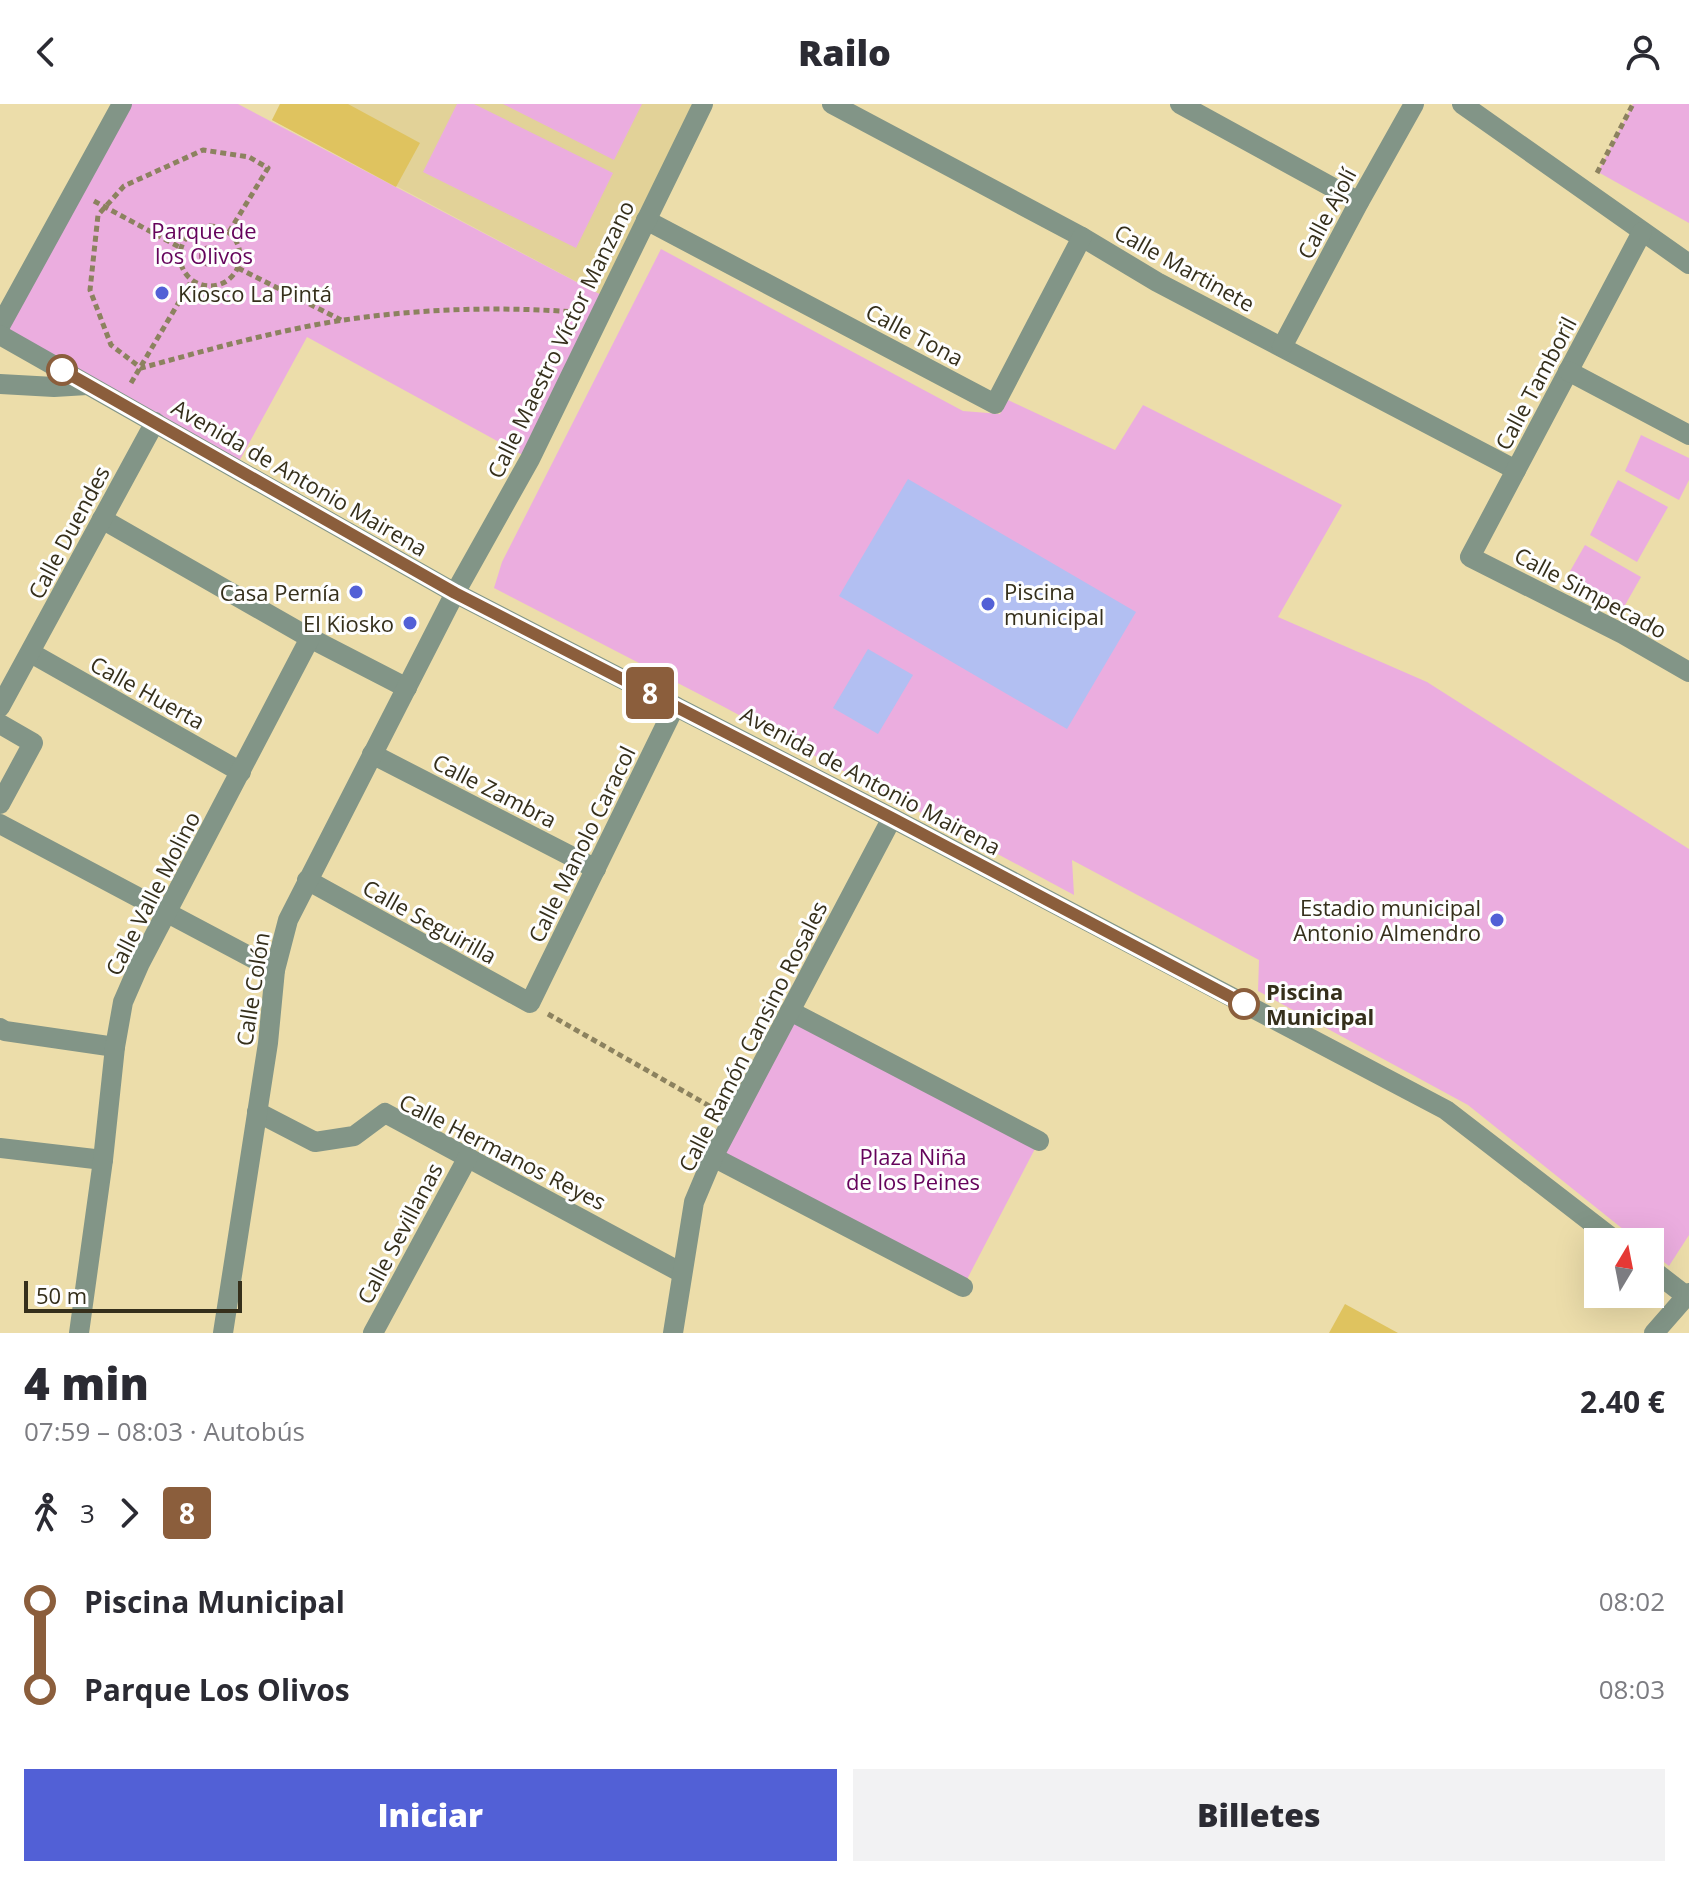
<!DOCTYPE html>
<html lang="es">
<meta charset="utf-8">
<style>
:root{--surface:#fff;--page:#f2f2f3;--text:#2b2b33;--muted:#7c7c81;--accent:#5260d6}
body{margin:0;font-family:"Open Sans",sans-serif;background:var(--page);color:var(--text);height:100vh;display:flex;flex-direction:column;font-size:30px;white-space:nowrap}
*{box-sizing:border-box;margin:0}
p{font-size:26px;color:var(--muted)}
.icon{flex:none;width:44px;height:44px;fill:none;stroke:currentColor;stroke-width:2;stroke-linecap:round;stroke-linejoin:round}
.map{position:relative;height:1229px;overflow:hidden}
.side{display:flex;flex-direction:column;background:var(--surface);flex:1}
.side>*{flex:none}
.badge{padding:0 16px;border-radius:6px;font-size:28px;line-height:52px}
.needle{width:52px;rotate:10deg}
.controls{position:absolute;left:1584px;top:1124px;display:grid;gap:16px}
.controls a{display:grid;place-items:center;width:80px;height:80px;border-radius:0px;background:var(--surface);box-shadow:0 8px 32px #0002;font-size:40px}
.scale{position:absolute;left:24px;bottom:20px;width:218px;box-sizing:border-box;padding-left:8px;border:4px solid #352f1b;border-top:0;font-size:22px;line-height:28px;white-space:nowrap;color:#352f1b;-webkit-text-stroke:6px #fefefe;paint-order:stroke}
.map>.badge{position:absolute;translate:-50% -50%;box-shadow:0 0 0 4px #fff}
.legs{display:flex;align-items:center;gap:12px;height:88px;padding:0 24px;font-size:26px}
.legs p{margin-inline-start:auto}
.overview{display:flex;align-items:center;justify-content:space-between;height:136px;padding:0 24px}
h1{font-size:44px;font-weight:800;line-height:60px}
.action{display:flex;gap:16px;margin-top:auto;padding:16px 24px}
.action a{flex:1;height:92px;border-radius:0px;background:var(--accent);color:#fff;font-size:32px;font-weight:800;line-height:92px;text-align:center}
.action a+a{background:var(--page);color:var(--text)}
ul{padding:0 24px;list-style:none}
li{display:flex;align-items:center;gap:28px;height:88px;font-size:30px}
li i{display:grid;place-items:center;width:12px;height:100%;margin:0 10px;background:currentColor}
li i::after{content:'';width:20px;height:20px;margin:-10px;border:6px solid;border-radius:50%;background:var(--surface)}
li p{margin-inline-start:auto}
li:first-child i{background:linear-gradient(#0000 50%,currentColor 0)}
li:last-child i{background:linear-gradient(currentColor 50%,#0000 0)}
header{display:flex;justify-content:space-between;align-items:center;height:104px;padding:0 24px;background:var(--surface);font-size:36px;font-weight:800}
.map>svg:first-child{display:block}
.built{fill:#e2d298}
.green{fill:#ebaddf}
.water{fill:#b2bff2}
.building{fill:#dfc35f}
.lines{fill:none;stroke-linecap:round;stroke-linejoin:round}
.path{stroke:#8c825f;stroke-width:5;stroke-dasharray:6 4;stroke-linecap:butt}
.minor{stroke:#829587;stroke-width:20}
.tree{fill:#a2657f}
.line-1-casing{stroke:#fff;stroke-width:18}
.line-1{stroke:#8b5e3c;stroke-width:12}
.poi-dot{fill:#5260d6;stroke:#fefefe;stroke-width:3}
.stop-1-dot{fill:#fff;stroke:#8b5e3c;stroke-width:4}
.labels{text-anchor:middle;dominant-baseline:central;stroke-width:6;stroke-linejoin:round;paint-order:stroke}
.street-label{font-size:22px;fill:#352f1b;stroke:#fefefe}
.park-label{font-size:22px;fill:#65035b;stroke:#fefefe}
.poi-label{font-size:22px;fill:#352f1b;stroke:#fefefe;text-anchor:end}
.stop-label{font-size:22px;font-weight:bold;fill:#352f1b;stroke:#fefefe;text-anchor:start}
</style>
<header><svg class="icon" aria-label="back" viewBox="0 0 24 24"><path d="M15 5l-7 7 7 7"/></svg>Railo<svg class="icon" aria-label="person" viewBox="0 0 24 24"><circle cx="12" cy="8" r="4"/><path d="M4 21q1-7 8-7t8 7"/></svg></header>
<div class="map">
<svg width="1689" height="1229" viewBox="0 0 1689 1229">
<rect width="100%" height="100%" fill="#ecddaa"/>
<polygon class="built" points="280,0 704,0 607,194 272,16"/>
<g class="green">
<polygon points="122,0 238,0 607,194 530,355 307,233 236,363 0,222"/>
<polygon points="457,0 474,0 613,69 576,144 423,68"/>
<polygon points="503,0 642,0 614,56"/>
<polygon points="1633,0 1689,0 1689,119 1598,68"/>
<polygon points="661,145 963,307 1000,310 1008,296 1115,346 1143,301 1342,401 1278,513 1427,578 1689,745 1689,1131 1669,1162 1650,1147 1650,1138 1639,1138 1468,1001 1258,887 1259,856 1072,756 1074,791 726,604 494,484 502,458"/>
<polygon points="1641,331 1689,354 1689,376 1679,396 1625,367"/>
<polygon points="1618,376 1668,403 1637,458 1590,431"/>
<polygon points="1585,441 1641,473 1620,510 1565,476"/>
<polygon points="790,907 1039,1037 963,1183 713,1053"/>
</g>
<g class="water">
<polygon points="908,375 1136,508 1067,625 839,492"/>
<polygon points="868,545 913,571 878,630 833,604"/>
</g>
<g class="building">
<polygon points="280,0 348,0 420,39 396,83 272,16"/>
<polygon points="1345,1200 1398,1229 1329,1229"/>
</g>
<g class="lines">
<g class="path">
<polyline points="1597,69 1633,0"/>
<polyline points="94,97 181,144"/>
<circle cx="210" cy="152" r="30"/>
<path d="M229,128L268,64L249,53L203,46L124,82L98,111L90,186L111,241L141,264C204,247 267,229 331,218C411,205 494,202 575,208"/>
<polyline points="238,164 341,216"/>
<polyline points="131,279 192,176"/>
<polyline points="548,910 713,1004"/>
</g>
<g class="minor">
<polyline points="832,0 1082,133 1157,178 1516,366"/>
<polyline points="1180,0 1359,98"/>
<polyline points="1462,0 1689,160"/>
<polyline points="646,116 995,300 1082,133"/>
<polyline points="1642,128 1470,453 1623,530 1689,568"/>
<polyline points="0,222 122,0"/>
<polyline points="0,231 455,489 892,714 1446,1006 1617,1138"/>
<polyline points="1282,243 1359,98 1414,0"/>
<polyline points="1568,267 1689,331"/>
<polyline points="0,280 54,283 87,281"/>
<polyline points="102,415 310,534 407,584"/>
<polyline points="31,549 241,668"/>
<polyline points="0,603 155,318"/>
<polyline points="0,620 33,639 0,700"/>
<polyline points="372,650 596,765"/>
<polyline points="0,720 275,866"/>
<polyline points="307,776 530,899 675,602"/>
<polyline points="790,907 1039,1037"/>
<polyline points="0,924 5,927 115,943"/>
<polyline points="257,1008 315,1038 354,1032 385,1009 682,1169"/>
<polyline points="0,1044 103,1056"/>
<polyline points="713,1053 963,1183"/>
<polyline points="1650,1164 1689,1194"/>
<polyline points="79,1229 103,1056 115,943 123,898 140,859 310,534"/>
<polyline points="223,1229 268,939 275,866 288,816 455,489 530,355 703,0"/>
<polyline points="373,1229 468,1053"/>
<polyline points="673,1229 694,1098 713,1053 892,714"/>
<polyline points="1654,1229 1689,1189"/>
</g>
</g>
<circle class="tree" cx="210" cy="152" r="11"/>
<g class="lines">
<g class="line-1-casing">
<polyline id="line-1" points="62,266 455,489 892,714 1244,900"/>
</g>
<use href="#line-1" class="line-1"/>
</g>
<g class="poi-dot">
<circle cx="162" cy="189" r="8"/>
<circle cx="356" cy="488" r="8"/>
<circle cx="988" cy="500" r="8"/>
<circle cx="410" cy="519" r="8"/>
<circle cx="1497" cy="816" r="8"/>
</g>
<g class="stop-1-dot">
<circle cx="62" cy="266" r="14"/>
<circle cx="1244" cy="900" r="14"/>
</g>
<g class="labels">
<g class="street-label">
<text transform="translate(1326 109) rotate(-62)">Calle Ajolí</text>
<text transform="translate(1185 163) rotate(29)">Calle Martinete</text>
<text transform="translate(915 230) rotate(28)">Calle Tona</text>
<text transform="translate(560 235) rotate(-64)">Calle Maestro Víctor Manzano</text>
<text transform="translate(1535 279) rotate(-62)">Calle Tamboril</text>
<text transform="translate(300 373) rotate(30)">Avenida de Antonio Mairena</text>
<text transform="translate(68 428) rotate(-62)">Calle Duendes</text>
<text transform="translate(1591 488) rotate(28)">Calle Simpecado</text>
<text transform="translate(148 588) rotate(29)">Calle Huerta</text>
<text transform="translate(871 676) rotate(28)">Avenida de Antonio Mairena</text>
<text transform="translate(495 686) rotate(27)">Calle Zambra</text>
<text transform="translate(581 740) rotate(-64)">Calle Manolo Caracol</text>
<text transform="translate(152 789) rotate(-63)">Calle Valle Molino</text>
<text transform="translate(430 817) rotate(29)">Calle Seguirilla</text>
<text transform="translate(252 885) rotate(-81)">Calle Colón</text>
<text transform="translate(752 932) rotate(-63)">Calle Ramón Cansino Rosales</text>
<text transform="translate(503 1047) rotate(27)">Calle Hermanos Reyes</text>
<text transform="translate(399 1129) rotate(-62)">Calle Sevillanas</text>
</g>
<g class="park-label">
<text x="204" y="126">Parque de<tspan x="204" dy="25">los Olivos</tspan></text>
<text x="913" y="1052">Plaza Niña<tspan x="913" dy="25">de los Peines</tspan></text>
</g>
<g class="poi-label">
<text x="178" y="189" text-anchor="start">Kiosco La Pintá</text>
<text x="1004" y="487" text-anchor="start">Piscina<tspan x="1004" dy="25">municipal</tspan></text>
<text x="340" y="488">Casa Pernía</text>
<text x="394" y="519">El Kiosko</text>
<text x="1481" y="803">Estadio municipal<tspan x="1481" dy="25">Antonio Almendro</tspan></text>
</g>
<g class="stop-label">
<text x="1266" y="887">Piscina<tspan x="1266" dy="25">Municipal</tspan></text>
</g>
</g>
</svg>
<div class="controls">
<a><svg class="needle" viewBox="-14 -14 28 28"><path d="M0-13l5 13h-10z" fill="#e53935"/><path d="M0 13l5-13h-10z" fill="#7c7c81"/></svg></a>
</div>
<div class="scale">50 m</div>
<b class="badge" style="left:650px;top:589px;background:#8b5e3c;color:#fff">8</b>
</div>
<section class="side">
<div class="overview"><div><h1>4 min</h1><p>07:59 – 08:03 · Autobús</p></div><b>2.40 €</b></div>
<div class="legs"><svg class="icon" aria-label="walk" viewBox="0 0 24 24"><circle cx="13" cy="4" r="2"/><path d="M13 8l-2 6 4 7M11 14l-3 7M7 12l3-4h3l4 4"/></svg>3<svg class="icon" aria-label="forward" viewBox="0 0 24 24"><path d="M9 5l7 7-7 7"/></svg><b class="badge" style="background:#8b5e3c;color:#fff">8</b></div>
<ul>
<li><i style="color:#8b5e3c"></i><b>Piscina Municipal</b><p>08:02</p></li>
<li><i style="color:#8b5e3c"></i><b>Parque Los Olivos</b><p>08:03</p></li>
</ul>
<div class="action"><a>Iniciar</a><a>Billetes</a></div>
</section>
